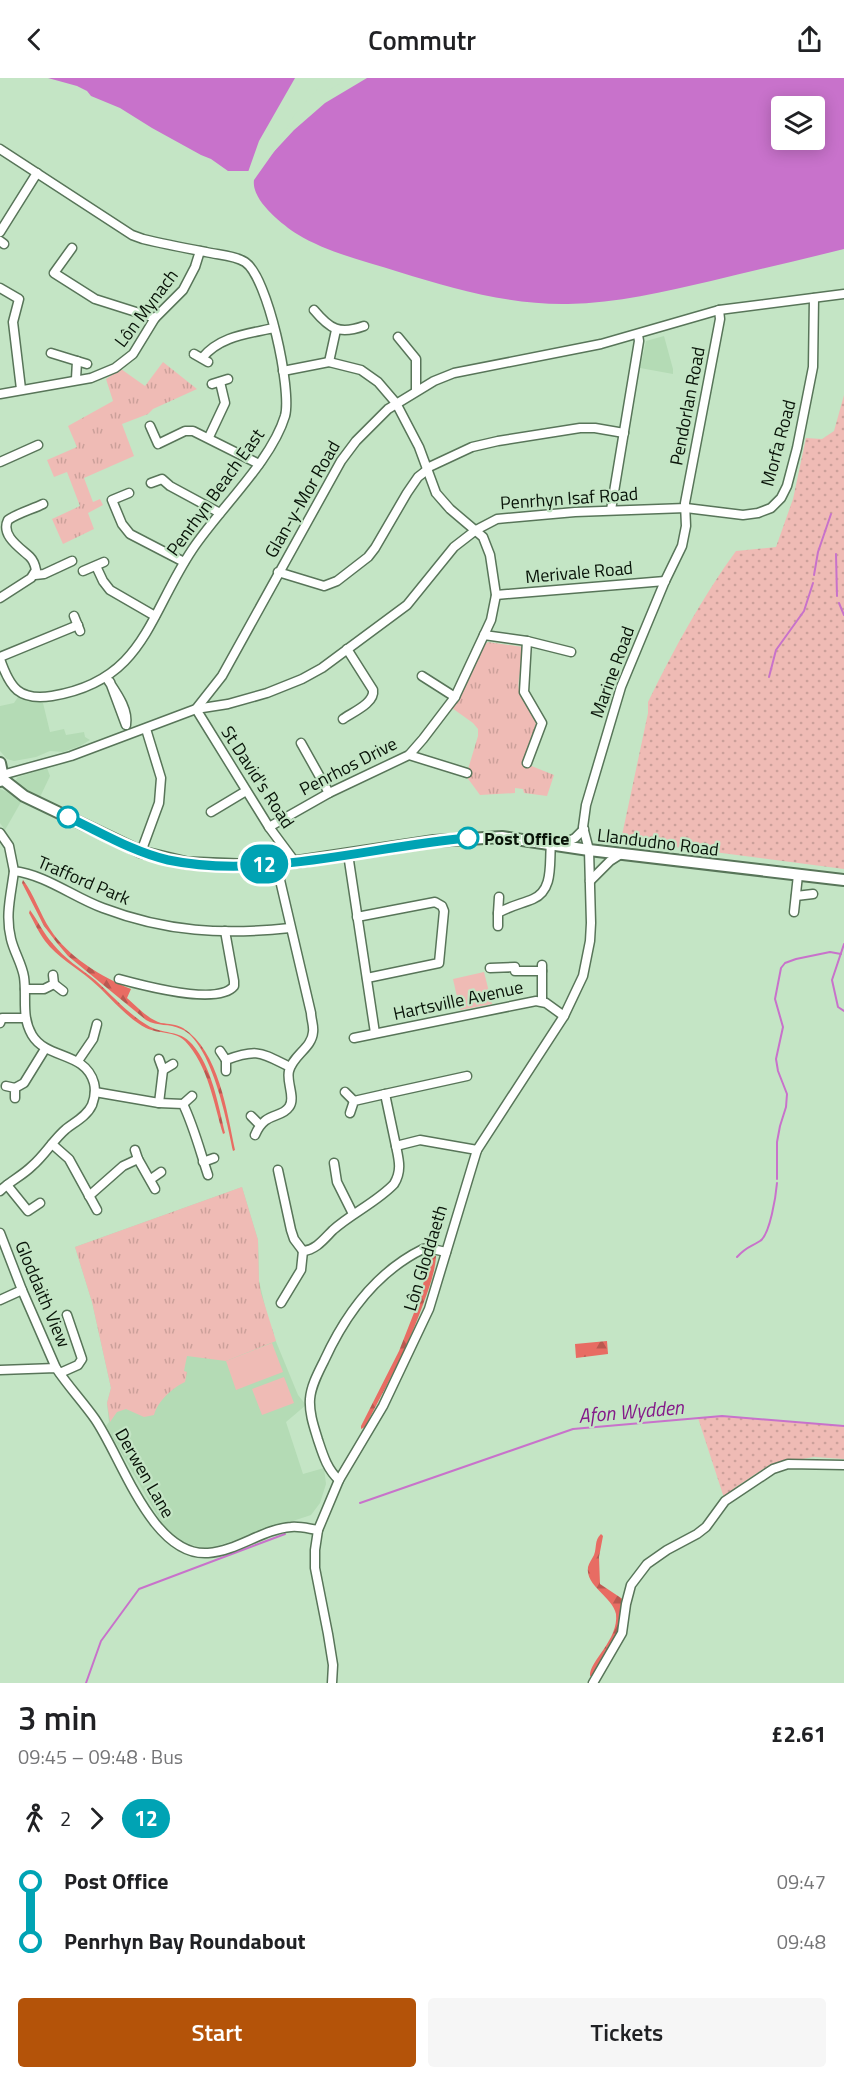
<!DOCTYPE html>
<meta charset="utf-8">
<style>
:root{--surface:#fff;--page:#f6f6f6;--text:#202124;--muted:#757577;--accent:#b45309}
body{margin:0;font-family:"Titillium Web",sans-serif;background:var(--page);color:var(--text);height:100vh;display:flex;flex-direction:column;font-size:22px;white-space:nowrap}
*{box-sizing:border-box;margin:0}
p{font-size:20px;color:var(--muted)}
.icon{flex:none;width:33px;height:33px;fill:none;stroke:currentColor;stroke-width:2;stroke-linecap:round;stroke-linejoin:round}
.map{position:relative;height:1605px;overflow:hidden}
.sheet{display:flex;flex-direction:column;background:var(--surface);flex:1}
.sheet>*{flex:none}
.badge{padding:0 12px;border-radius:20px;font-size:21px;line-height:39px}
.buttons{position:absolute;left:771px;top:18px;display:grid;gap:12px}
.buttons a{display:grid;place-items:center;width:54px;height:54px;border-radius:6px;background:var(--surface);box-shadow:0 3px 15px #0003;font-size:30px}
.map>.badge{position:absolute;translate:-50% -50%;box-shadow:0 0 0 3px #fff}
.legs{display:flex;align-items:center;gap:9px;height:66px;padding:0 18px;font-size:20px}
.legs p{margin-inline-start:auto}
.head{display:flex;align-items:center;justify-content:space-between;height:102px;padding:0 18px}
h1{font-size:33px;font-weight:600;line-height:45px}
.cta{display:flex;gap:12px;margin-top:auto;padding:12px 18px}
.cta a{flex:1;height:69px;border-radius:6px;background:var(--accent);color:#fff;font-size:24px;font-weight:600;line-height:69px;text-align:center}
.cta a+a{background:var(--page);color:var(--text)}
ul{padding:0 18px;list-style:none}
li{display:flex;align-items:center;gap:21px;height:60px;font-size:22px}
li i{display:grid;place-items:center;width:9px;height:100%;margin:0 8px;background:currentColor}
li i::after{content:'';width:15px;height:15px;margin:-8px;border:4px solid;border-radius:50%;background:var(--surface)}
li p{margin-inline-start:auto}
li:first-child i{background:linear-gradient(#0000 50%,currentColor 0)}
li:last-child i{background:linear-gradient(currentColor 50%,#0000 0)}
header{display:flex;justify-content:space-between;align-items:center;height:78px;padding:0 18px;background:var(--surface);font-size:27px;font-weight:600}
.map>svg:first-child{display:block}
.built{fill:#b4dbb5}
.grass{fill:url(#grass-dots)}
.forest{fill:url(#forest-firs)}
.park{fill:url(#park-tufts)}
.pitch{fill:#efbbb5}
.water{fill:#c872cb;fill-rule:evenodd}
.pier{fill:#c4e5c5}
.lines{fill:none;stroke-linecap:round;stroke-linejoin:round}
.stream{stroke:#c872cb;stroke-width:2}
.minor-casing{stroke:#587559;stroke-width:11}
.major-casing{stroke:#587559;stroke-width:14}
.minor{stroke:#fff;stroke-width:8}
.major{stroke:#fff;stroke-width:10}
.line-1-casing{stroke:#fff;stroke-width:14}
.line-1{stroke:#00a3b4;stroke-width:9}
.stop-1-dot{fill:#fff;stroke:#00a3b4;stroke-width:3}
.labels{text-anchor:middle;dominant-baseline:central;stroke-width:4.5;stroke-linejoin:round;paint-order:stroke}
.street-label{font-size:18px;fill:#081308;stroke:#c4e5c5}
.stop-label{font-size:18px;font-weight:bold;fill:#081308;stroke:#c4e5c5;text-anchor:start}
.water-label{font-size:20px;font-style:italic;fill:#841989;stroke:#c4e5c5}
</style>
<header><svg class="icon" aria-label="back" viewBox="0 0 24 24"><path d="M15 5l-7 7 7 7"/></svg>Commutr<svg class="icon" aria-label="share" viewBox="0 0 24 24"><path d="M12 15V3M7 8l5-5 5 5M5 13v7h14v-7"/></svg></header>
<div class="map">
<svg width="844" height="1605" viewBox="0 0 844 1605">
<defs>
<pattern id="grass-dots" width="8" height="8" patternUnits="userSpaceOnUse" patternTransform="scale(1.5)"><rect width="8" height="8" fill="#efbbb5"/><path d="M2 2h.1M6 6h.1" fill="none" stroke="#cba09a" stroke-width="1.8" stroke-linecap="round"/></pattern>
<pattern id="forest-firs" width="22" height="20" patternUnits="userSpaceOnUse" patternTransform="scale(1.5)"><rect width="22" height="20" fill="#e86c63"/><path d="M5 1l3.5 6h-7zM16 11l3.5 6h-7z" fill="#ba5850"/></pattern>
<pattern id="park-tufts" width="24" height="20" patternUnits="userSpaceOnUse" patternTransform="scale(1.5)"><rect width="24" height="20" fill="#efbbb5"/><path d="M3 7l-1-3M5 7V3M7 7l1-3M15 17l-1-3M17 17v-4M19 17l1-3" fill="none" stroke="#cba09a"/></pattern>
</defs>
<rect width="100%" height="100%" fill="#c4e5c5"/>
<g class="built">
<polygon points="664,258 673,291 673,296 640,290 646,263"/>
<polygon points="18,619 43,625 50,654 64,651 66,657 84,654 85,659 90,662 80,668 63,674 50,673 36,679 14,683 7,681 0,673 0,628 14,625"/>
<polygon points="47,690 50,698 40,719 17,708 15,703 18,699"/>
<polygon points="0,711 20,719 21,724 5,752 0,745"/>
<polygon points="242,1109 258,1162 259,1203 270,1249 298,1317 306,1327 286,1344 303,1396 324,1390 326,1406 320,1425 311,1437 211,1470 203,1470 185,1465 165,1451 106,1348 109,1344 107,1325 111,1310 92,1224 75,1169"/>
</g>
<g class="grass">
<path d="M844,317V791L621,762L648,635V624C674,571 701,521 736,473L776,469L793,421L806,360L822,361L834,353Z"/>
<polygon points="722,1338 844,1348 844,1381 814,1379 771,1386 733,1411 733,1417 725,1423 698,1340"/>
</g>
<g class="forest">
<path d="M23,802C34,816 40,836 50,851C68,879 102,899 131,911L127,920C137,929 148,941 161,945C169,946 176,946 183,950C219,973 227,1034 235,1072L233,1073C227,1043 211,963 181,951C169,945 158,949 146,942L68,878L57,865L44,848L22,805Z"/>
<path d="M30,832C38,843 44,856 53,866C65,881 80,890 95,902C112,917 127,935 147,947C162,957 179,951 192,966C212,989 218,1026 225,1055L223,1056C214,1026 208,987 185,963C175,953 158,956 146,950C125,939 109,917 91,902C76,889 57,879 45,863C39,855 34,844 29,835Z"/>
<path d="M431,1176L436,1178C435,1197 427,1215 421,1232C406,1273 385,1310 365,1349L361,1351V1348L399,1273L419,1222Z"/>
<polygon points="607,1263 608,1276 576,1280 575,1266"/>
<path d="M601,1456L603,1458L599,1479L600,1506L624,1522L618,1559L593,1598H590C589,1583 619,1562 616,1536C613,1519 585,1508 588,1489C589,1485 592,1481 594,1477C597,1469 594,1463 601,1456Z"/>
</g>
<g class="park">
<polygon points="163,284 197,311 153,331 148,336 122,346 134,378 84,400 93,424 100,421 103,427 88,435 94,451 63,466 52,441 80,428 67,394 54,399 47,382 77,369 68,348 113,323 106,301 121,291 145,308"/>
<path d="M488,564L523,569C527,583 516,597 519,612C522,625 535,633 536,646L524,685L554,697L547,718L524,715L523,711L515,710V715L480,717L466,698L478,658V651L473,645L452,630L464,609L483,568Z"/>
<path d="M242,1109L258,1162L259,1203L261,1215L276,1263L226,1283L187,1278L184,1293L187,1294L185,1304C172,1310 158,1323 154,1337L144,1339L126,1331L117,1334L110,1344L107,1325L111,1310L92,1224L75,1169Z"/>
</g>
<g class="pitch">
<polygon points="484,894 492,926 460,932 453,901"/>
<polygon points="272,1265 283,1294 236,1312 226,1283"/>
<polygon points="284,1299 294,1325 262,1337 252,1311"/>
</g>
<g class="water">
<polygon points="48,0 324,0 294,33 251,93 228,93 211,81 201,77 152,50 120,30 91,18 87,13 77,8"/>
<path d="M355,0H844V171C800,182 756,192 711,203C664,214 617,225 568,226C510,227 454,211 399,194C365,183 328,175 297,156C282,146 251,122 254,102L290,51ZM782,28H814V62H782Z"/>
</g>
<polygon class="pier" points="295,0 327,0 296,35 277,65 288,49 320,17 350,0 367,0 325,25 294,52 256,93 247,97 259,63"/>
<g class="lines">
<g class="stream">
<polyline points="836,476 837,518"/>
<polyline points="814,497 818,474 831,436"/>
<polyline points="839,525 844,537"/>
<polyline points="769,599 776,572 804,533 813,505"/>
<polyline points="844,866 832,902 838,929 844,933"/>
<polyline points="777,1101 777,1064 780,1048 786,1029 787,1016 778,993 776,981 783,949 775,921 781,890 785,885 796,881 830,874 841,876"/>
<path d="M737,1179C747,1168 749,1170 760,1163C770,1157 776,1117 777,1105"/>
<polyline points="360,1425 573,1351 722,1338 844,1348"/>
<polyline points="86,1605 101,1563 139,1511 285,1456"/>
</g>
<g class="minor-casing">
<g id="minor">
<path d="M0,71L132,157L143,161C164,166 185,170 206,174C218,177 234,177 245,184C268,199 292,312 285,338C271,384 219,431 192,472C148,538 144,603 52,618C19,623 10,610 0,581"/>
<polyline points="0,154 37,95"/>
<polyline points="0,163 4,166"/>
<polyline points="72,170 54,195 95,221 155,240"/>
<polyline points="0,210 19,221 13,244 21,311"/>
<path d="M314,232C330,251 339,257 364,248"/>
<polyline points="398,259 416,281 416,313"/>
<polyline points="51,275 77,283 76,301"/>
<polyline points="194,276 208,284"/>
<path d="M202,280C220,258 247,256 274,250"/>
<polyline points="77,283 87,286"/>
<polyline points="329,284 336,252"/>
<polyline points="212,306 228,301"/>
<polyline points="0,316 91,300 115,290 133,276 155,240 183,212 195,189 200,173"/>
<polyline points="150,348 158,366 185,353 193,353 259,386"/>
<polyline points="209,359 225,325 220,304"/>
<polyline points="0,384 38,367"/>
<polyline points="427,390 472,369 498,363 580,350 595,350 624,355"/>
<polyline points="151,405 162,401 170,408 220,435"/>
<polyline points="129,415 112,422 122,446 130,456 184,484"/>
<polyline points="611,432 639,263 638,257"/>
<polyline points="96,488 103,503 110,512 155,538"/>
<polyline points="83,493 104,484"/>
<polyline points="278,494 324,508 337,503 368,479 375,470 407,415 418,399 427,392"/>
<polyline points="35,497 44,496 72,483"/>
<polyline points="496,517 665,503"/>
<path d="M0,520L31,500L36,492C35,487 34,483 30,479C22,471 0,458 8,442C18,435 33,431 43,426"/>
<polyline points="74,538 80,553"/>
<polyline points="484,557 527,563 571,574"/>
<polyline points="0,579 78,547"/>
<polyline points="422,598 455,619"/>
<path d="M106,599C114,612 129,630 126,647L110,604"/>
<path d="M343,641C353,634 375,625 373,612L347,571"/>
<polyline points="301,665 329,715"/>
<polyline points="409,677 467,695"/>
<polyline points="527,685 542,645 524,614 527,563"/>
<polyline points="2,697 71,678 196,631 222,598 341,383 356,363 388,331 434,303 454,295 601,266 719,232 844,216"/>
<polyline points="211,734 246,713"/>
<polyline points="269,749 329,715 409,677 423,661 455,619 491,542 496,517 490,477 483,459 450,431 436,415 419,369 396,325 378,304 361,292 329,284 283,293"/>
<path d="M0,755L9,768L14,793C46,797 73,819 103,830C166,854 223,857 290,850"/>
<polyline points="560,767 575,760 584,751"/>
<polyline points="141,774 159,725 161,700 146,651"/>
<polyline points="348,776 375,955"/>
<polyline points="295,784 269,749 196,631 228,626 267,615 302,601 322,590 407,527 454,469 476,452 497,441 575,434 686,430 743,437 758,435 771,430 781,420 787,408 797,370 813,289 814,220"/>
<polyline points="590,803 610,783 621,776"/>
<polyline points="796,818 813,816"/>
<polyline points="794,834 798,797"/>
<polyline points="498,835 499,819"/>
<polyline points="357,839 435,824 442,828 444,833 439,885 367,900"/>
<path d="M498,848V835C510,828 521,826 533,821C554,812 549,785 551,766"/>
<polyline points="490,890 515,889 515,893 542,893"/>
<path d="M119,901C141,907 218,928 234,908V903L225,853"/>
<polyline points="54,906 63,913"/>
<polyline points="25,911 44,911 54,906 53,897"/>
<polyline points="542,923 542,887"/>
<polyline points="0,945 2,940 25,940"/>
<polyline points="354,960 536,923 546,925 564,938"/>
<polyline points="220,973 226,982"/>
<polyline points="159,981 163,992 159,1025"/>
<polyline points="78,983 93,961 97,946"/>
<polyline points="163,992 173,986"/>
<path d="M226,993V982C258,970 261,975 290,989"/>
<polyline points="6,1008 15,1010 15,1020"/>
<polyline points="15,1010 24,1005 45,971"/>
<path d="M95,1014L159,1025L183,1026C194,1049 200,1073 208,1097"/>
<polyline points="345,1014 354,1023"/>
<polyline points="385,1016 467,998"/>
<polyline points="183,1026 192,1018"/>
<polyline points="350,1035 354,1023 385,1016 396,1068 420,1062 477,1072"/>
<polyline points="251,1038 259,1046"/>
<path d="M255,1057C265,1033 281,1041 289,1029C296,1020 286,1004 289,993C293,977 312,970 313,954C314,948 311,941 311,935L276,785"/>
<polyline points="52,1066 69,1081 97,1132"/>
<polyline points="138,1081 155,1111"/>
<polyline points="203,1084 214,1080"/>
<polyline points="334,1085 337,1104 353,1136"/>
<polyline points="278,1092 291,1152 294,1161 303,1173"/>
<polyline points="151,1101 161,1094"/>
<polyline points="7,1107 28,1133 40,1125"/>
<path d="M0,1113C10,1103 22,1098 32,1088C45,1077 53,1062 66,1051C75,1044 87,1038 92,1027C95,1019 96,1013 94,1005C85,973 47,982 32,957C21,938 27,920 24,899C22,886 14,874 11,861C5,837 11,817 14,793"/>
<polyline points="89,1118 123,1088 138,1081 135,1072"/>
<polyline points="0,1155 22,1212 56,1290"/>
<path d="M303,1173C316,1172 324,1161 333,1152C352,1135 377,1124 394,1106C402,1093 399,1082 396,1068"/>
<polyline points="0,1222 22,1212"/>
<polyline points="281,1225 301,1192 303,1173"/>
<path d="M0,1292L56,1290C68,1308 83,1324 95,1341C122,1380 152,1479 208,1475C237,1473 263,1451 291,1449C300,1448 310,1451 318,1452"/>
<polyline points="60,1295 78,1287 82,1281 67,1237"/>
<path d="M339,1402C327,1391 323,1377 318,1362C314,1349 309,1335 310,1321C311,1308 318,1295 324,1283C345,1237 376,1194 423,1171L428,1170L446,1174"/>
<polyline points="332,1605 333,1587 328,1556 315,1490 315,1472 318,1452 339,1402 383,1328 429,1231 477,1072 564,938 583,898 590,863 591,845 589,772 583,749 586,727 621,609 665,503 682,468 686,448 685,425 720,241 719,232"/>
<polyline points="593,1605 622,1555 626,1526 631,1507 647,1486 667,1472 697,1456 706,1449 725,1423 773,1391 788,1386 844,1387"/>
</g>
</g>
<g class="major-casing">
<g id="major">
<polyline points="0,685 2,695 0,703"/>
<polyline points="1,700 24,718 141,774 187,785 238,787 295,784 434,763 502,759 589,772 844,802"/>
</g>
</g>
<use href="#minor" class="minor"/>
<use href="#major" class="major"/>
</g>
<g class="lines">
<g class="line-1-casing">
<path id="line-1" d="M68,739C100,754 133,774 168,782C263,802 372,768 468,760"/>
</g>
<use href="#line-1" class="line-1"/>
</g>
<g class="stop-1-dot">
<circle cx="68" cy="739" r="10"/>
<circle cx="468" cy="760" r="10"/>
</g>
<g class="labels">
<g class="street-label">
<text transform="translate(146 230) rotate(-53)">Lôn Mynach</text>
<text transform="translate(687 328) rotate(-79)">Pendorlan Road</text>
<text transform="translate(778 365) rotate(-75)">Morfa Road</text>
<text transform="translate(215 414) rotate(-54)">Penrhyn Beach East</text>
<text transform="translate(569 420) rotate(-4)">Penrhyn Isaf Road</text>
<text transform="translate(302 421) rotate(-60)">Glan-y-Mor Road</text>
<text transform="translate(579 494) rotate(-5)">Merivale Road</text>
<text transform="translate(612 594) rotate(-70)">Marine Road</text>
<text transform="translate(348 688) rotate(-27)">Penrhos Drive</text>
<text transform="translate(258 699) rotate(57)">St David's Road</text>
<text transform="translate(658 764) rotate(7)">Llandudno Road</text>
<text transform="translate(84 802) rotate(23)">Trafford Park</text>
<text transform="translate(458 922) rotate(-12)">Hartsville Avenue</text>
<text transform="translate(425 1180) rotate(-73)">Lôn Gloddaeth</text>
<text transform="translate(43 1216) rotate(67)">Gloddaith View</text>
<text transform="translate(145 1395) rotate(60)">Derwen Lane</text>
</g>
<g class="stop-label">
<text x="484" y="760">Post Office</text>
</g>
<g class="water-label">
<text transform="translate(631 1333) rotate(-5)">Afon Wydden</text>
</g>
</g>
</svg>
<div class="buttons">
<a><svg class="icon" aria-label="layers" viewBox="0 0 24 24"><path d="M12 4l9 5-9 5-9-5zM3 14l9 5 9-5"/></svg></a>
</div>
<b class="badge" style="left:264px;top:786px;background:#00a3b4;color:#fff">12</b>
</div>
<section class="sheet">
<div class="head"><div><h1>3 min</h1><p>09:45 – 09:48 · Bus</p></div><b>£2.61</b></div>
<div class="legs"><svg class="icon" aria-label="walk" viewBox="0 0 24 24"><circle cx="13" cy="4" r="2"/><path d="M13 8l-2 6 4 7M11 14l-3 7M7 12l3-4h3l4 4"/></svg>2<svg class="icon" aria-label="forward" viewBox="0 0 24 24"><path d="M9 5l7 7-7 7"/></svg><b class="badge" style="background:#00a3b4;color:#fff">12</b></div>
<ul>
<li><i style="color:#00a3b4"></i><b>Post Office</b><p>09:47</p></li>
<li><i style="color:#00a3b4"></i><b>Penrhyn Bay Roundabout</b><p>09:48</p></li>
</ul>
<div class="cta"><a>Start</a><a>Tickets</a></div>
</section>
